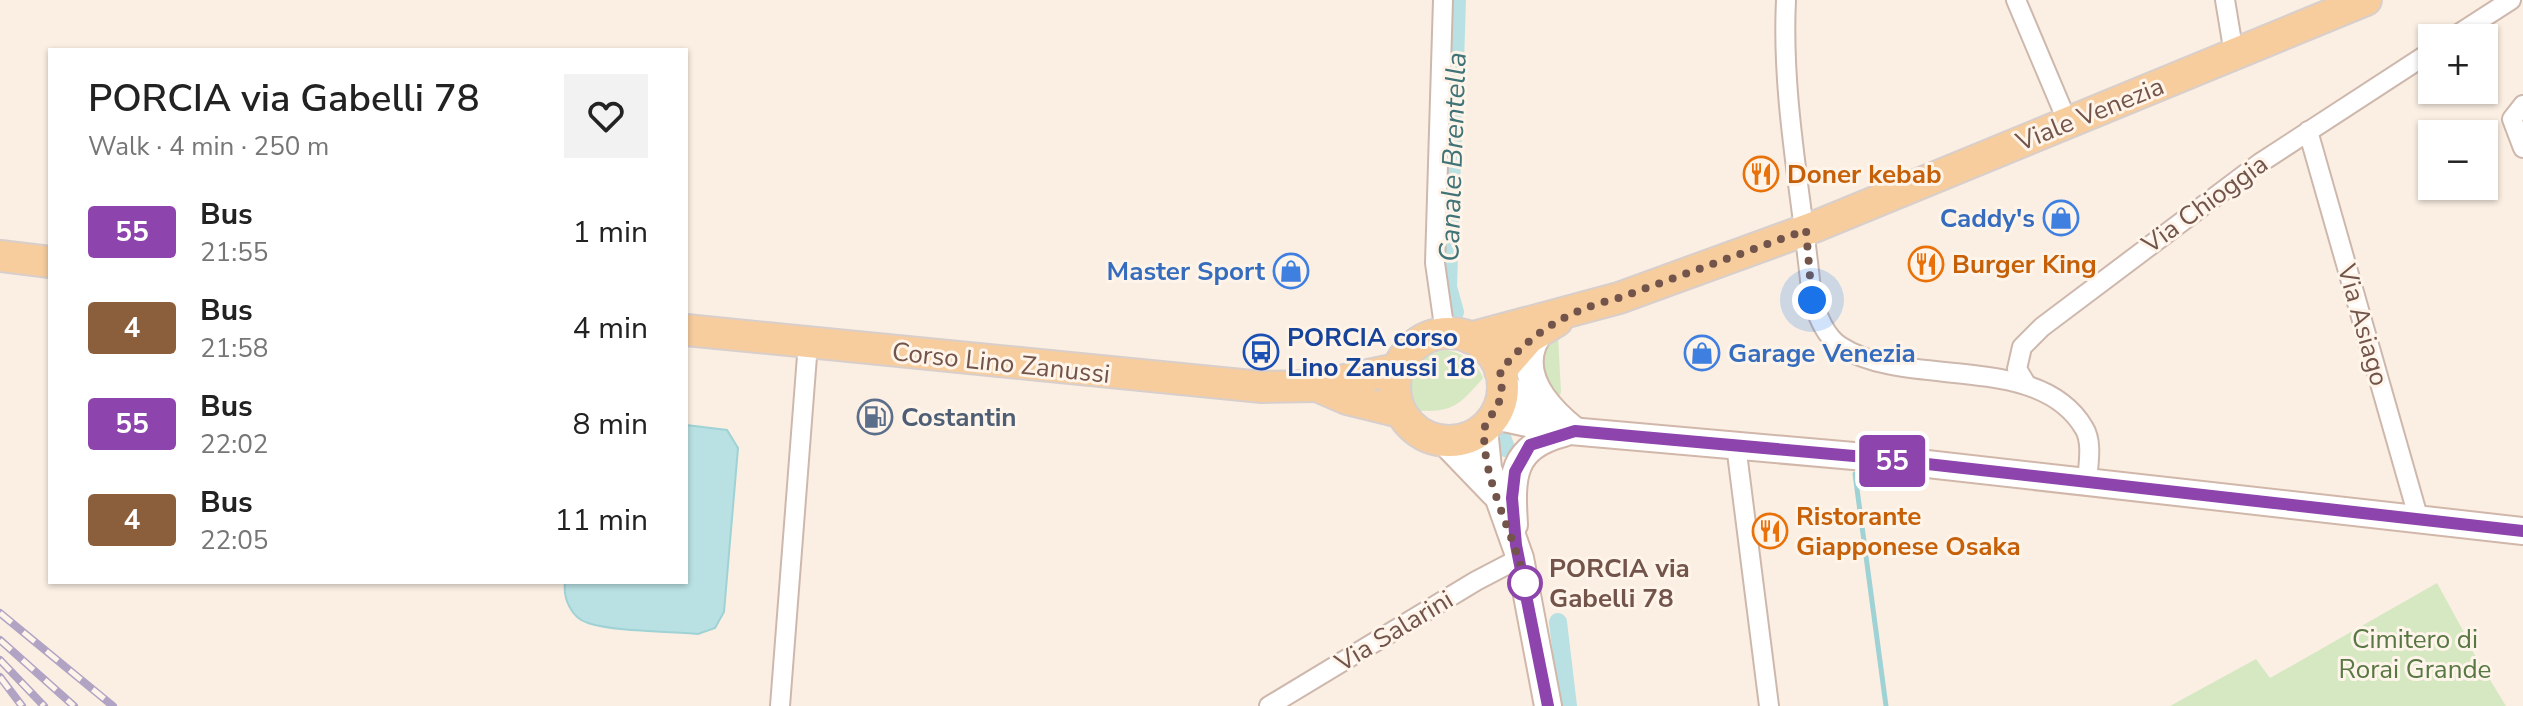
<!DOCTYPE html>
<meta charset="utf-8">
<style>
:root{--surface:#fff;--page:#f2f2f2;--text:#222;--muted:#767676}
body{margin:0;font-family:"Nunito Sans",sans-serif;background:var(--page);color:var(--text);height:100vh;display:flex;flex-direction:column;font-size:30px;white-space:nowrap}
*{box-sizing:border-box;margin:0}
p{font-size:26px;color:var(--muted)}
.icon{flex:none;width:44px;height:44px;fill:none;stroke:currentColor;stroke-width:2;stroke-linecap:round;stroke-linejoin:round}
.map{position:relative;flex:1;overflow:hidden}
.drawer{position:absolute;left:48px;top:48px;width:640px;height:536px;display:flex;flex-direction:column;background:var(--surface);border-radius:0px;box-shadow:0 2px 6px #0004}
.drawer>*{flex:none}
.badge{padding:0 16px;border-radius:6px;font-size:28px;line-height:52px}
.controls{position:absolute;left:2418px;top:24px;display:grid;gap:16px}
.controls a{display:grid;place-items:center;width:80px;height:80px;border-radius:0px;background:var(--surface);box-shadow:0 2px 6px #0004;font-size:40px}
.you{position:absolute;width:40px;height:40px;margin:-20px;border:6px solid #fff;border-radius:50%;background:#1a73e8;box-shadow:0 0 0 12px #1a73e833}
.map>.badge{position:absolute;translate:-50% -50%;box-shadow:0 0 0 4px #fff}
.round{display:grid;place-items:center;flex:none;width:84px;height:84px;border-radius:0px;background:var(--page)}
.headline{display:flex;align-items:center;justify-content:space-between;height:136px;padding:0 40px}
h1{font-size:38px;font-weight:600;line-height:60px}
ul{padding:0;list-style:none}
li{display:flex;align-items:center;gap:24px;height:96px;padding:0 40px}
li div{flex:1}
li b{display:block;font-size:30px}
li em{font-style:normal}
li .badge{min-width:88px;font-weight:700;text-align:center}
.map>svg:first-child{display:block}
.green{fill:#d5e8c2}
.water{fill:#b9e1e3;stroke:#9fd2d5;stroke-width:2}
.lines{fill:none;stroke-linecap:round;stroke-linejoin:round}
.stream{stroke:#9fd2d5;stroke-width:5}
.canal{stroke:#b9e1e3;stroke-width:18}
.street-casing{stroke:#ceb8ad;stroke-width:22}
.secondary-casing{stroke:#d1b7aa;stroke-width:30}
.primary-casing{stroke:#d8cfcc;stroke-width:34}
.street{stroke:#fff;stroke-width:18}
.secondary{stroke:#fff;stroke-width:26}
.primary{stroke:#f7cd9e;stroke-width:30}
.rail-casing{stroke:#b1a3c3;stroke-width:8}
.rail{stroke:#fef4e9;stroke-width:5;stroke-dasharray:15;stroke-linecap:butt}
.line-casing{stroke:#fff;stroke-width:18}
.line{stroke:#8e44ad;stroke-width:12}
.walk{stroke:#72544a;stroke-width:8;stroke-dasharray:0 14.4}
.stop-dot{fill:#fff;stroke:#8e44ad;stroke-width:4}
.labels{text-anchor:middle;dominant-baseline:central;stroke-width:6;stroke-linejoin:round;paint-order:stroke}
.street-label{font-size:26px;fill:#72544a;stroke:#fef4e9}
.food-label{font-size:26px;font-weight:bold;fill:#c56008;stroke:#fef4e9;text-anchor:start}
.shop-label{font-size:26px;font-weight:bold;fill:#366cbe;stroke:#fef4e9;text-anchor:end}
.transit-label{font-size:26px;font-weight:bold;fill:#164399;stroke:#fef4e9;text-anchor:start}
.service-label{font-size:26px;font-weight:bold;fill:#4e5e75;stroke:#fef4e9;text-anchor:start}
.stop-label{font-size:26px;font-weight:bold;fill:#72544a;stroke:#fef4e9;text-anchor:start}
.park-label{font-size:26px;fill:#577743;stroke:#fef4e9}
.water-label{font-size:28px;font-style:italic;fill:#3f7377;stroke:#fef4e9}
</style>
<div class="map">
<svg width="2523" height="706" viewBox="0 0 2523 706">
<rect width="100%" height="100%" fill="#fbefe3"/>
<g class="green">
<polygon points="1558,336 1561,392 1557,404 1539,379 1541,349"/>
<path d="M1448,350C1465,355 1476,361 1483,378C1460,405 1451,414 1414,410C1401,378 1412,354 1448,350Z"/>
<polygon points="2437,583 2466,636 2471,634 2476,643 2470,647 2506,706 2170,706 2256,659 2270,678"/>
</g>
<path class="water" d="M686,425L727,430L738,448L724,612L715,628L698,634C667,631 616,632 588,623C571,618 563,598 565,582H686Z"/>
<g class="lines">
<polyline class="stream" points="1855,474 1886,706"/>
<g class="canal">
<polyline points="1455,312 1448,287 1457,0"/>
<polyline points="1502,437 1506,448"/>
<polyline points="1558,622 1568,706"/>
</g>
<g class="street-casing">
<g id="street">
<polyline points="1443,0 1435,263 1443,319 1449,333"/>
<path d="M1786,0C1781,100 1803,200 1812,300C1818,316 1825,336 1840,346C1907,390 2039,351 2084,428C2093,442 2088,466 2087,482"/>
<polyline points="2016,0 2068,123"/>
<polyline points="2225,0 2234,54"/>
<polyline points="2452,38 2511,0"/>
<polyline points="2523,105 2512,119 2523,148"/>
<polyline points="2308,131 2419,520"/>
<polyline points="2026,384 2017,369 2022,347 2042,327 2260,163 2432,51"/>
<polyline points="1736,445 1769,706"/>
<polyline points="780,706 808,343"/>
<polyline points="1269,706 1476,581 1520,558"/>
</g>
</g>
<g class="secondary-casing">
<g id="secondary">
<path d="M1541,331C1511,369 1545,407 1575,431"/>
<polyline points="1503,384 1533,411 1554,422"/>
<polyline points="1495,416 1559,430 1865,457 2523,531"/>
<polyline points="1484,429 1488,468 1520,558 1548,706"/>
<polyline points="1444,441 1494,493"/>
<path d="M1514,525C1511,476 1511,447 1564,433"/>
</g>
</g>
<g class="primary-casing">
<g id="primary">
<polyline points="0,256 50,262"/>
<polyline points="686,330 1262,387 1317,386 1397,369"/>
<circle cx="1449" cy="387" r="54"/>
<polyline points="1470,338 1619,298 1814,227 2366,0"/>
<polyline points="1500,371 1529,338 1557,321"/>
<polyline points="1317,386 1347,399 1400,412"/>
</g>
</g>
<use href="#street" class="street"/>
<use href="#secondary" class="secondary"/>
<use href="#primary" class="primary"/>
<g class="rail-casing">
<g id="rail">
<polyline points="0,613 113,706"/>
<polyline points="0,640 74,706"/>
<polyline points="0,660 44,706"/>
<polyline points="0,677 22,706"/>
</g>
</g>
<use href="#rail" class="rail"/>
</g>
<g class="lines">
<g class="line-casing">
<polyline id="line" points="1548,706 1516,545 1512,498 1515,472 1530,445 1575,431 1865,457 2523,531"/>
</g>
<use href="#line" class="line"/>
<path class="walk" d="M1525,583L1526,588C1516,535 1484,487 1484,433C1484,414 1508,411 1500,371C1533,331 1569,310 1619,298L1806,230L1812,300"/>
</g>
<defs>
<g id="restaurant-ring" transform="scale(1.8)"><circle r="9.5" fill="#fef4e9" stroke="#e8710a" stroke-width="1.5"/><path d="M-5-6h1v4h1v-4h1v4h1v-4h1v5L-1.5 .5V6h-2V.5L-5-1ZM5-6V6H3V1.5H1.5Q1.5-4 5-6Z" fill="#e8710a"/></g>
<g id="shop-ring" transform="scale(1.8)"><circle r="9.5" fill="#fef4e9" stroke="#3f7fe0" stroke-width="1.5"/><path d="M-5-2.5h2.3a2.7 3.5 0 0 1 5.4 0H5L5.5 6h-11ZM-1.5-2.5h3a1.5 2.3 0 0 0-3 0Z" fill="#3f7fe0"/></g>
<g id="bus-ring" transform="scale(1.8)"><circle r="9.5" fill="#fef4e9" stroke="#1a4fb4" stroke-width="1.5"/><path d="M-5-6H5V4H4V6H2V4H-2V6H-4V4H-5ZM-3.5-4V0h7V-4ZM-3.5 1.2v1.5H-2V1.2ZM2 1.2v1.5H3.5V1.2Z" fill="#1a4fb4"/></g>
<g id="fuel-ring" transform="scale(1.8)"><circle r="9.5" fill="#fef4e9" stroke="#5c6f8a" stroke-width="1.5"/><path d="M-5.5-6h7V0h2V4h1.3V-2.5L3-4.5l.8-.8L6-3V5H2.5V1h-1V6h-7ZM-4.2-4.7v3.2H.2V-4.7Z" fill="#5c6f8a"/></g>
</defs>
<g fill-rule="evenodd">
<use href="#restaurant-ring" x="1761" y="174"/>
<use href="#shop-ring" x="2061" y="218"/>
<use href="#restaurant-ring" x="1926" y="264"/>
<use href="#shop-ring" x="1291" y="271"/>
<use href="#bus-ring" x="1261" y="352"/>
<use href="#shop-ring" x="1702" y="353"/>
<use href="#fuel-ring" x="875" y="417"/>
<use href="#restaurant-ring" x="1770" y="531"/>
</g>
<circle class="stop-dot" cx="1525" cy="583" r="16"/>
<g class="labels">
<g class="street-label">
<text transform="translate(2090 114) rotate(-22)">Viale Venezia</text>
<text transform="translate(2205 204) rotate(-36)">Via Chioggia</text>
<text transform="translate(2363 325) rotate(74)">Via Asiago</text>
<text transform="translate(1001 363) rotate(6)">Corso Lino Zanussi</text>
<text transform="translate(1394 631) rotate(-31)">Via Salarini</text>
</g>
<g class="food-label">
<text x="1787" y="174">Doner kebab</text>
<text x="1952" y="264">Burger King</text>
<text x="1796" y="516">Ristorante<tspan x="1796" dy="30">Giapponese Osaka</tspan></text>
</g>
<g class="shop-label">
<text x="2035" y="218">Caddy's</text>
<text x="1265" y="271">Master Sport</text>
<text x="1728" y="353" text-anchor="start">Garage Venezia</text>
</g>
<g class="transit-label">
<text x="1287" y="337">PORCIA corso<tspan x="1287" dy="30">Lino Zanussi 18</tspan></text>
</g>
<g class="service-label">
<text x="901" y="417">Costantin</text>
</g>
<g class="stop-label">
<text x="1549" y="568">PORCIA via<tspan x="1549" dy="30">Gabelli 78</tspan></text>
</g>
<g class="park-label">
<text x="2415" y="639">Cimitero di<tspan x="2415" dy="30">Rorai Grande</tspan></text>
</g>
<g class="water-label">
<text transform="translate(1453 157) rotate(-88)">Canale Brentella</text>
</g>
</g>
</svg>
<div class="controls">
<a>+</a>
<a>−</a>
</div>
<div class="you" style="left:1812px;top:300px"></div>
<b class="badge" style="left:1892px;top:461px;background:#8e44ad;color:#fff">55</b>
<section class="drawer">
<div class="headline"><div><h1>PORCIA via Gabelli 78</h1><p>Walk · 4 min · 250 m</p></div><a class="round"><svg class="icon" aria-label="heart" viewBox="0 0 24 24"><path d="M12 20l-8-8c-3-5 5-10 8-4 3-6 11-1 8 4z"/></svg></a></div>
<ul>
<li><span class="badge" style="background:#8e44ad;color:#fff">55</span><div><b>Bus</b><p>21:55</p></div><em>1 min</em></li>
<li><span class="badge" style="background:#8b5e3c;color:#fff">4</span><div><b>Bus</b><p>21:58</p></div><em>4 min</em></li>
<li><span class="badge" style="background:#8e44ad;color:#fff">55</span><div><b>Bus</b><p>22:02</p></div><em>8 min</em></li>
<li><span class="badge" style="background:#8b5e3c;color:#fff">4</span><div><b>Bus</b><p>22:05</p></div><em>11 min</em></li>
</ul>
</section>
</div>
